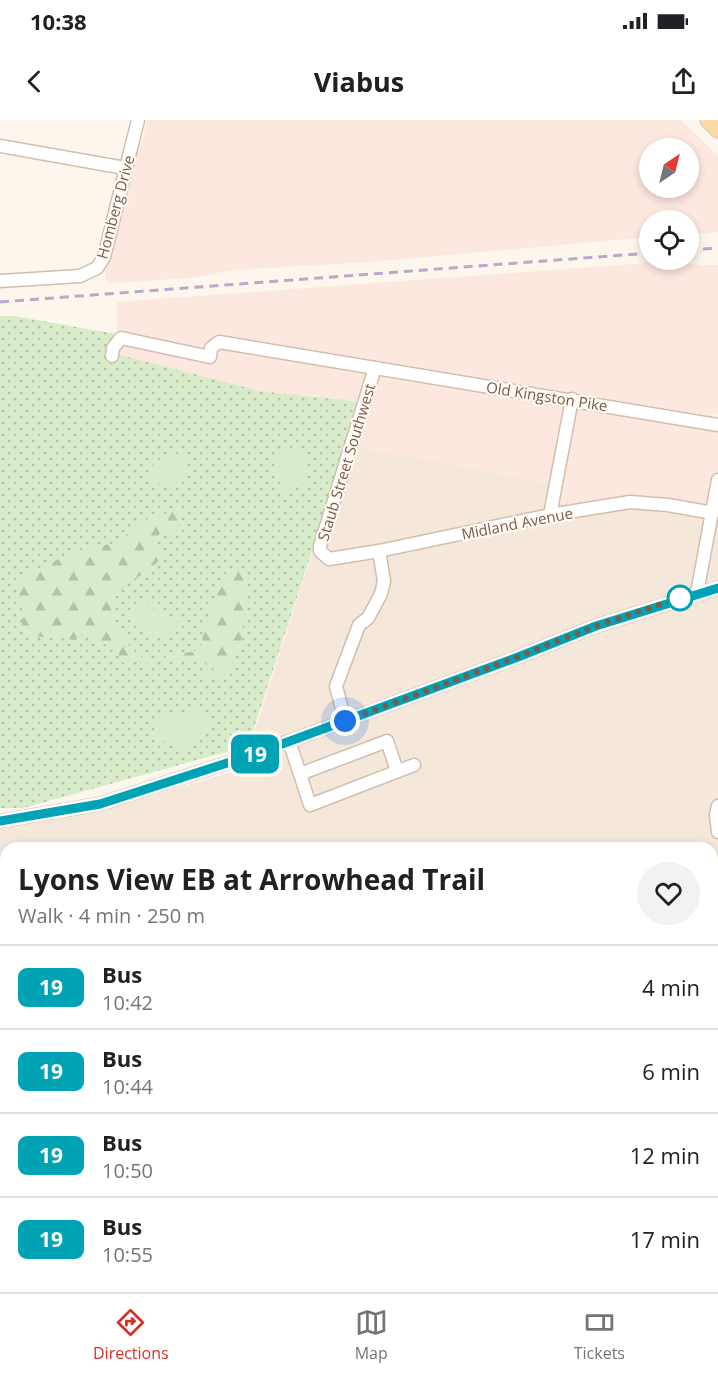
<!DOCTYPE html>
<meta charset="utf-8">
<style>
:root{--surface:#fff;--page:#f2f2f2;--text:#202124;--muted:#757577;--line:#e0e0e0;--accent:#d93025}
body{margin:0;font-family:"Open Sans",sans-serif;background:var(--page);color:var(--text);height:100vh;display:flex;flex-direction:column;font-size:22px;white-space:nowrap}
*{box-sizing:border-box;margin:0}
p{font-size:20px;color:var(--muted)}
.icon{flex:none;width:33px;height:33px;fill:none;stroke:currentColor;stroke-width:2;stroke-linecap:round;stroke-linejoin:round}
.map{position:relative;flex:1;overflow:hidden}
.details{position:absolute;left:0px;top:722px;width:718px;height:452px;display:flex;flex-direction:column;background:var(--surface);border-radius:18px 18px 0 0;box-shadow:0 3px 9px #0003}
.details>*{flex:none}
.badge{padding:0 12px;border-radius:9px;font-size:21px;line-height:39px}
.needle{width:39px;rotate:35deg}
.tools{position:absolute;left:639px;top:18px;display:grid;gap:12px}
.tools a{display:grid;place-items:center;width:60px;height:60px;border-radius:50%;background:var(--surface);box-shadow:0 3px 9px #0003;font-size:30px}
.you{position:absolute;width:30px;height:30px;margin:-15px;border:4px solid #fff;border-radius:50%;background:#1a73e8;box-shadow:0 0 0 9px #1a73e833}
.map>.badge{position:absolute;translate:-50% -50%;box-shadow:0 0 0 3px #fff}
.round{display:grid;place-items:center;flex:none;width:63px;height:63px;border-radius:32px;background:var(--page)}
.overview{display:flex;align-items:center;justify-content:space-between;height:102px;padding:0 18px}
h1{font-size:28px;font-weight:700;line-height:45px}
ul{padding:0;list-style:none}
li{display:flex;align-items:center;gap:18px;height:84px;padding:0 18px;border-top:2px solid var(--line)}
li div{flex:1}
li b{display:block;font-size:22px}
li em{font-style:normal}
li .badge{min-width:66px;font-weight:700;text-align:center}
.status{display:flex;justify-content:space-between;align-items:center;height:42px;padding:0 30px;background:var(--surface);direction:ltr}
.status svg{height:16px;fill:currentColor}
header{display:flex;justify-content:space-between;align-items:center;height:78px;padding:0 18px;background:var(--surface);font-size:27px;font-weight:700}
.tab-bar{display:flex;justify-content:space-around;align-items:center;height:84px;border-top:2px solid var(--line);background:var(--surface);font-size:16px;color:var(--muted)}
.tab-bar a{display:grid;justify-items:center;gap:3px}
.tab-bar .current{color:var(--accent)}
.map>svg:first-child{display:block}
.residential{fill:#f5e8da}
.commercial{fill:#fde8e0;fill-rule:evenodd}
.grass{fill:url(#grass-dots)}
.forest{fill:url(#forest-firs)}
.garden{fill:#d8ecc9}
.water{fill:url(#water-waves);stroke:#a5d3da;stroke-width:1.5}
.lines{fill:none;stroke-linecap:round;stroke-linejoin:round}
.minor-casing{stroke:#d1beb0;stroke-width:15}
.major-casing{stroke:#dad1cd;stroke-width:18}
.minor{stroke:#fff;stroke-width:12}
.major{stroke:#fbd9a5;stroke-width:15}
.rail{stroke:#b9a8c9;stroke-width:3;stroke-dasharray:9 6;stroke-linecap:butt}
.line-casing{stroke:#fff;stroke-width:14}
.line{stroke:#00a3b4;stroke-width:9}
.walk{stroke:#7a5c4d;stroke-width:6;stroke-dasharray:0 10.8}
.stop-dot{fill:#fff;stroke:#00a3b4;stroke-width:3}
.labels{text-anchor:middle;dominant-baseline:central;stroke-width:4.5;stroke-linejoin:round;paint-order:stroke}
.street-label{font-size:15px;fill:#7a5c4d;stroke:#fffaf3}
</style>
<div class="status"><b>10:38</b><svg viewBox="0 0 49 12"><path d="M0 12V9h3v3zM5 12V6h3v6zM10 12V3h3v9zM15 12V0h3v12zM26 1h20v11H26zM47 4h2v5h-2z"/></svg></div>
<header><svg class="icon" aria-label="back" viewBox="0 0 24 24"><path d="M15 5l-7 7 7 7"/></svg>Viabus<svg class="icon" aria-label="share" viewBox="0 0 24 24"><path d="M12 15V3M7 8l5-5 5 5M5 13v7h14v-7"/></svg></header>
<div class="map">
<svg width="718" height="1172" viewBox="0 0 718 1172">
<defs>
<pattern id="grass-dots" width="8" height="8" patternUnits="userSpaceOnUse" patternTransform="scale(1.5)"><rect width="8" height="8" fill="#d8ecc9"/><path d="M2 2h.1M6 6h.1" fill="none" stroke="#b4c2a5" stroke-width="1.8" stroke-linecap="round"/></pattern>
<pattern id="forest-firs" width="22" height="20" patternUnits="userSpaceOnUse" patternTransform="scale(1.5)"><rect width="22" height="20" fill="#d8ecc9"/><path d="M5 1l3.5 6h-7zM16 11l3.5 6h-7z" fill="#b4c2a5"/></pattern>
<pattern id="water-waves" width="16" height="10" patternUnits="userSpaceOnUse" patternTransform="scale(1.5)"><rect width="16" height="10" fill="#bfe3e8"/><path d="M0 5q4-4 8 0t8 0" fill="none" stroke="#a0bbbe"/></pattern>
</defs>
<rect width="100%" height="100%" fill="#fdf6ec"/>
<polygon class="residential" points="360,327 551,363 545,391 645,388 718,400 718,1172 248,1172 245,1167 712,1167 712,728 6,728 6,997 0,995 0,704 39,701 97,692 242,649 344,335"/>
<g class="commercial">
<path d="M147,0H681L718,36V112L689,115L688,100H650L649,117L370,142L234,150L190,158L112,163L106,160V153L103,150L109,139L136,33L138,31L143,19ZM650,28H688V68H650Z"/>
<polygon points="674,141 701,145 718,145 718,294 712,293 714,309 718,310 718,400 707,387 559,387 551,363 360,328 347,323 360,282 260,271 117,234 117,182"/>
</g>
<polygon class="grass" points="0,196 14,196 116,214 117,234 260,271 361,282 248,626 23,688 0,688"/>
<g class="forest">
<path d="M175,391L179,392L181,396L177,408L171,417L169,414L160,413L156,419V431L162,437C135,468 96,465 122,515C130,529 141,539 156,545L131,541L123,543L117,531L101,522L91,513H82L74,520C58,517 35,520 22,510V484L16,461L22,455L84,429L115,423L150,397Z"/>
<path d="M234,450L241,451L246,456L245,486L241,523L227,553L215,558L201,557L197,553L214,554L213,545L199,542L196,540L163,538C174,532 189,536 199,528C202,524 203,519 203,514C206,500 211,488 216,474C220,462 220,454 234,450Z"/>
</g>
<g class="garden">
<polygon points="296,326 302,329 307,334 304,363 299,368 291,367 286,371 282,371 278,352 278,336 283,331"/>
<polygon points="174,334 178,335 186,340 186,359 173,365 154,363 151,359 150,346"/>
<path d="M145,480L158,493L170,498H179C169,529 154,518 134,502L133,492L139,484Z"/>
<path d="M195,585L204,592L209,601C207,611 193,631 180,629C175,629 172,625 168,623C154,616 153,611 155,596L182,594Z"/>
</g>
<polygon class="water" points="0,995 6,997 6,1167 245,1167 248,1172 0,1172"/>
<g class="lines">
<g class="minor-casing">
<g id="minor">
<polyline points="0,26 125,48"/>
<polyline points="0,161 80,156 97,148 104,137 138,0"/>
<polyline points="112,236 113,228 121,218 210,237 211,228 219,222 718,305"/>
<polyline points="375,248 320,426 320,431 329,439 379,431 550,395 630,382 668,385 713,393"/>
<polyline points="550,395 572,279"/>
<polyline points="697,473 718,360"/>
<polyline points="345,601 336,566 359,505 368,498 381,474 384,461 379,431"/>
<polyline points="289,621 300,654"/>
<polyline points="397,651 387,621 300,654 310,685 414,645"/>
<polyline points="718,686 716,695 718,712"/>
<polyline points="0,701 100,684 255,634 518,537 596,506 718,468"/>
<polyline points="712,823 718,817"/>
</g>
</g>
<g class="major-casing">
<polyline id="major" points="708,0 718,10"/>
</g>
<use href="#minor" class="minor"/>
<use href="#major" class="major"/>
<g class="rail">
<polyline points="688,130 718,128"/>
<polyline points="0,182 650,133"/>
</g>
</g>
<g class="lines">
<g class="line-casing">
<polyline id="line" points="0,701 100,684 255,634 518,537 596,506 718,468"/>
</g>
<use href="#line" class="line"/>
<polyline class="walk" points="345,601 518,537 596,506 680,478"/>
</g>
<circle class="stop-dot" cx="680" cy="478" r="12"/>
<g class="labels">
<g class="street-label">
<text transform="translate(115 87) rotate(-75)">Homberg Drive</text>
<text transform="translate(547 276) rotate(9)">Old Kingston Pike</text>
<text transform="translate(346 342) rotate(-73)">Staub Street Southwest</text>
<text transform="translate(517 403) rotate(-11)">Midland Avenue</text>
</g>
</g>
</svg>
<div class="tools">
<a><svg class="needle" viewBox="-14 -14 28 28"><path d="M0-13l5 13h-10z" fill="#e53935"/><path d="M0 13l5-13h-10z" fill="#757577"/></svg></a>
<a><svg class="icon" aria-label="locate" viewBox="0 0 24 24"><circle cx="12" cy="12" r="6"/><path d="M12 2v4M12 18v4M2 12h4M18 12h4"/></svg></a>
</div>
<div class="you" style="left:345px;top:601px"></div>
<b class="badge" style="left:255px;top:634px;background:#00a3b4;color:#fff">19</b>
<section class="details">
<div class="overview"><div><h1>Lyons View EB at Arrowhead Trail</h1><p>Walk · 4 min · 250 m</p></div><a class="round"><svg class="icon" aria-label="heart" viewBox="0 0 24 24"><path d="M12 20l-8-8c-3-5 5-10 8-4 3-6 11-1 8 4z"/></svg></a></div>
<ul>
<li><span class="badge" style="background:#00a3b4;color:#fff">19</span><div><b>Bus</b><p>10:42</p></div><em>4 min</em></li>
<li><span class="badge" style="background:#00a3b4;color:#fff">19</span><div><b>Bus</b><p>10:44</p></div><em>6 min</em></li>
<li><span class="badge" style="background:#00a3b4;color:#fff">19</span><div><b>Bus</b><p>10:50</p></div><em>12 min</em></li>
<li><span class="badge" style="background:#00a3b4;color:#fff">19</span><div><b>Bus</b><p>10:55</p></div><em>17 min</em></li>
</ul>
</section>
</div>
<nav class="tab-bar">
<a class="current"><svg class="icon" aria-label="directions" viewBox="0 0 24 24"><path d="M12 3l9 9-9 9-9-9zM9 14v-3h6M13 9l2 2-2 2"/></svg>Directions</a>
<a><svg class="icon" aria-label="map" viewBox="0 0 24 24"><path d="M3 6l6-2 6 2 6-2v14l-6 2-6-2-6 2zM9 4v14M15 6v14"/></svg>Map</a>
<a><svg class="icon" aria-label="tickets" viewBox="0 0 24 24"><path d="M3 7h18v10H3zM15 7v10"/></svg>Tickets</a>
</nav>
